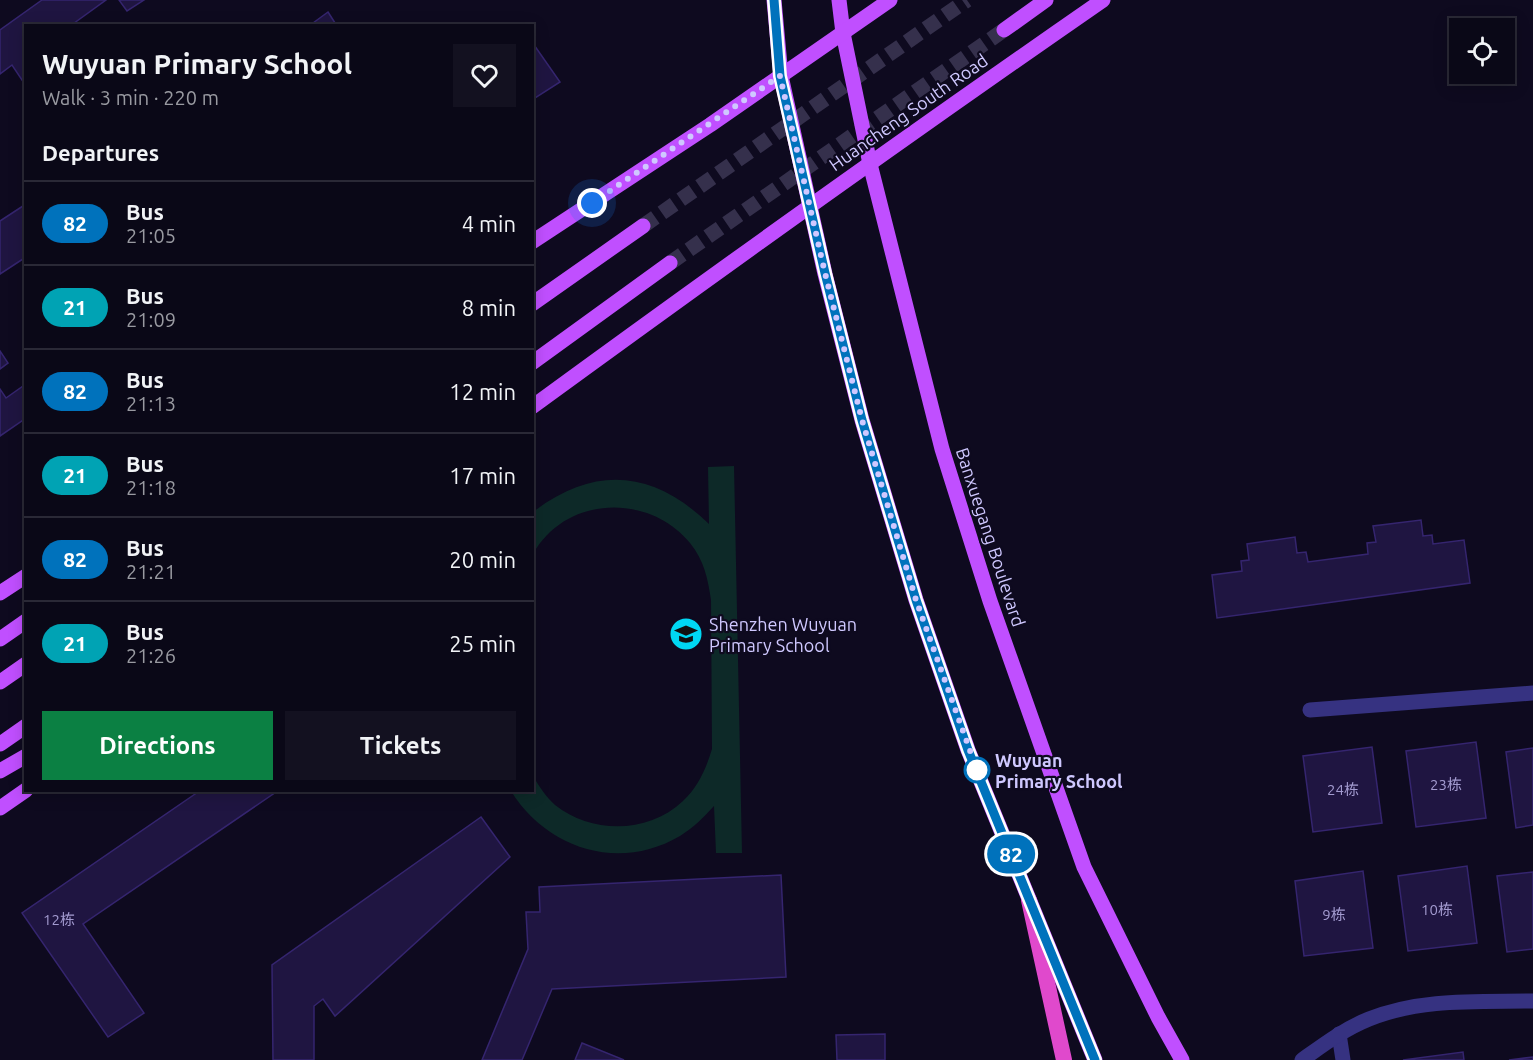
<!DOCTYPE html>
<meta charset="utf-8">
<style>
:root{--surface:#0a0817;--page:#131120;--text:#f1f3f6;--muted:#999aa1;--line:#2a2936;--accent:#0b8043}
body{margin:0;font-family:Ubuntu,"Noto Sans SC",sans-serif;background:var(--page);color:var(--text);height:100vh;display:flex;flex-direction:column;font-size:22px;white-space:nowrap}
*{box-sizing:border-box;margin:0}
p{font-size:20px;color:var(--muted)}
.icon{flex:none;width:33px;height:33px;fill:none;stroke:currentColor;stroke-width:2;stroke-linecap:round;stroke-linejoin:round}
.map{position:relative;flex:1;overflow:hidden}
.sheet{position:absolute;left:24px;top:24px;width:510px;height:768px;display:flex;flex-direction:column;background:var(--surface);border-radius:0px;box-shadow:0 3px 15px #0003,0 0 0 2px var(--line)}
.sheet>*{flex:none}
.badge{padding:0 12px;border-radius:20px;font-size:21px;line-height:39px}
.buttons{position:absolute;left:1449px;top:18px;display:grid;gap:12px}
.buttons a{display:grid;place-items:center;width:66px;height:66px;border-radius:0px;background:var(--surface);box-shadow:0 3px 15px #0003,0 0 0 2px var(--line);font-size:30px}
.you{position:absolute;width:30px;height:30px;margin:-15px;border:4px solid #fff;border-radius:50%;background:#1a73e8;box-shadow:0 0 0 9px #1a73e833}
.map>.badge{position:absolute;translate:-50% -50%;box-shadow:0 0 0 3px #fff}
h2{padding:0 18px;font-size:22px;line-height:54px}
.round{display:grid;place-items:center;flex:none;width:63px;height:63px;border-radius:0px;background:var(--page)}
.headline{display:flex;align-items:center;justify-content:space-between;height:102px;padding:0 18px}
h1{font-size:28px;font-weight:600;line-height:45px}
.button{display:flex;gap:12px;margin-top:auto;padding:12px 18px}
.button a{flex:1;height:69px;border-radius:0px;background:var(--accent);color:#fff;font-size:24px;font-weight:600;line-height:69px;text-align:center}
.button a+a{background:var(--page);color:var(--text)}
ul{padding:0;list-style:none}
li{display:flex;align-items:center;gap:18px;height:84px;padding:0 18px;border-top:2px solid var(--line)}
li div{flex:1}
li b{display:block;font-size:22px}
li em{font-style:normal}
li .badge{min-width:66px;font-weight:700;text-align:center}
.map>svg:first-child{display:block}
.green{fill:#0d2928}
.building{fill:#1f1541;stroke:#35256f;stroke-width:1.5}
.lines{fill:none;stroke-linecap:round;stroke-linejoin:round}
.primary-tunnel{stroke:#35304c;stroke-width:15;stroke-dasharray:15 8;stroke-linecap:butt}
.service{stroke:#363281;stroke-width:15}
.primary{stroke:#c04fff;stroke-width:15}
.trunk{stroke:#e049cc;stroke-width:16}
.line-casing{stroke:#fff;stroke-width:14}
.line{stroke:#0072bc;stroke-width:9}
.walk{stroke:#cfc8ff;stroke-width:6;stroke-dasharray:0 10.8}
.stop-dot{fill:#fff;stroke:#0072bc;stroke-width:3}
.labels{text-anchor:middle;dominant-baseline:central;stroke-width:4.5;stroke-linejoin:round;paint-order:stroke}
.number-label{font-size:15px;fill:#a39bd0}
.street-label{font-size:18px;fill:#cfc8ff;stroke:#0e0a1f}
.poi-label{font-size:18px;fill:#cfc8ff;stroke:#0e0a1f;text-anchor:start}
.stop-label{font-size:18px;font-weight:bold;fill:#cfc8ff;stroke:#0e0a1f;text-anchor:start}
</style>
<div class="map">
<svg width="1533" height="1060" viewBox="0 0 1533 1060">
<rect width="100%" height="100%" fill="#0e0a1f"/>
<path class="green" d="M734,466L742,853H716L714,806C704,817 693,828 680,836C619,872 547,849 511,791L532,790L533,776C539,786 546,797 555,805C592,834 648,834 683,801C698,787 706,769 712,749L711,600C708,579 704,560 690,543C649,493 566,495 533,554V512C595,465 653,470 709,524L708,467Z"/>
<g class="building">
<polygon points="42,0 106,0 70,26 26,26 26,82 24,83 12,65 0,74 0,30"/>
<polygon points="119,0 144,0 127,11"/>
<polygon points="328,12 337,26 309,26"/>
<polygon points="532,42 560,82 532,100"/>
<polygon points="26,204 26,257 0,274 0,221"/>
<polygon points="0,351 8,363 0,369"/>
<polygon points="26,384 26,418 0,436 0,389 6,398"/>
<polygon points="1421,520 1423,536 1432,535 1433,544 1464,540 1470,583 1217,618 1212,575 1242,571 1241,561 1249,560 1247,544 1295,537 1297,553 1306,552 1308,562 1368,554 1367,543 1376,542 1373,526"/>
<polygon points="1476,742 1486,818 1416,827 1406,751"/>
<polygon points="1372,747 1382,823 1313,832 1303,756"/>
<polygon points="1533,748 1533,825 1516,828 1506,752"/>
<polygon points="201,790 279,790 83,924 144,1013 108,1037 22,913"/>
<polygon points="481,817 510,857 335,1016 323,999 314,1006 314,1060 273,1060 272,965"/>
<polygon points="1467,866 1477,943 1408,951 1398,876"/>
<polygon points="1363,871 1373,948 1304,956 1295,881"/>
<polygon points="1533,872 1533,949 1507,952 1497,876"/>
<polygon points="781,875 786,977 552,989 522,1060 482,1060 528,949 526,912 540,912 539,887"/>
<polygon points="885,1034 885,1060 837,1060 836,1035"/>
<polygon points="582,1043 624,1060 575,1060"/>
<polygon points="1463,1052 1464,1060 1403,1060"/>
<polygon points="1533,1057 1533,1060 1509,1060"/>
</g>
<g class="lines">
<g class="primary-tunnel">
<polyline points="643,226 967,0"/>
<polyline points="670,263 1004,30"/>
</g>
<g class="service">
<polyline points="1310,710 1533,693"/>
<polyline points="1339,1034 1343,1060"/>
<path d="M1302,1060C1323,1045 1344,1029 1369,1019C1421,998 1478,1002 1533,1001"/>
</g>
<g class="primary">
<polyline points="774,0 781,76 825,274 862,420 916,600 968,750 1095,1060"/>
<polyline points="839,0 843,33 870,164 942,449 990,601 1084,867 1158,1017 1182,1060"/>
<polyline points="1004,30 1046,0"/>
<polyline points="532,242 710,125 890,0"/>
<polyline points="532,304 643,226"/>
<polyline points="532,363 670,263"/>
<path d="M532,407C721,269 911,133 1103,0"/>
<polyline points="0,593 26,576"/>
<polyline points="0,639 26,621"/>
<polyline points="0,682 26,664"/>
<polyline points="0,744 26,726"/>
<polyline points="0,771 26,756"/>
<polyline points="0,808 26,790"/>
</g>
<polyline class="trunk" points="1029,900 1064,1060"/>
</g>
<g class="lines">
<g class="line-casing">
<polyline id="line" points="774,0 780,76 825,273 862,420 916,600 968,750 1095,1060"/>
</g>
<use href="#line" class="line"/>
<polyline class="walk" points="592,203 780,76 825,273 862,420 916,600 977,770"/>
</g>
<defs>
<g id="school-disc" transform="scale(1.725)"><circle r="9.5" fill="#00d7f3" stroke="#0e0a1f"/><path d="M0-5L7-2L0 1L-7-2ZM-4 1L0 2.5L4 1V4Q0 6-4 4Z" fill="#111"/></g>
</defs>
<g fill-rule="evenodd">
<use href="#school-disc" x="686" y="634"/>
</g>
<circle class="stop-dot" cx="977" cy="770" r="12"/>
<g class="labels">
<g class="number-label">
<text x="1446" y="784">23栋</text>
<text x="1343" y="789">24栋</text>
<text x="1437" y="909">10栋</text>
<text x="1334" y="914">9栋</text>
<text x="59" y="919">12栋</text>
</g>
<g class="street-label">
<text transform="translate(908 112) rotate(-35)">Huancheng South Road</text>
<text transform="translate(991 537) rotate(72)">Banxuegang Boulevard</text>
</g>
<g class="poi-label">
<text x="709" y="624">Shenzhen Wuyuan<tspan x="709" dy="21">Primary School</tspan></text>
</g>
<g class="stop-label">
<text x="995" y="760">Wuyuan<tspan x="995" dy="21">Primary School</tspan></text>
</g>
</g>
</svg>
<div class="buttons">
<a><svg class="icon" aria-label="locate" viewBox="0 0 24 24"><circle cx="12" cy="12" r="6"/><path d="M12 2v4M12 18v4M2 12h4M18 12h4"/></svg></a>
</div>
<div class="you" style="left:592px;top:203px"></div>
<b class="badge" style="left:1011px;top:854px;background:#0072bc;color:#fff">82</b>
<section class="sheet">
<div class="headline"><div><h1>Wuyuan Primary School</h1><p>Walk · 3 min · 220 m</p></div><a class="round"><svg class="icon" aria-label="heart" viewBox="0 0 24 24"><path d="M12 20l-8-8c-3-5 5-10 8-4 3-6 11-1 8 4z"/></svg></a></div>
<h2>Departures</h2>
<ul>
<li><span class="badge" style="background:#0072bc;color:#fff">82</span><div><b>Bus</b><p>21:05</p></div><em>4 min</em></li>
<li><span class="badge" style="background:#00a3b4;color:#fff">21</span><div><b>Bus</b><p>21:09</p></div><em>8 min</em></li>
<li><span class="badge" style="background:#0072bc;color:#fff">82</span><div><b>Bus</b><p>21:13</p></div><em>12 min</em></li>
<li><span class="badge" style="background:#00a3b4;color:#fff">21</span><div><b>Bus</b><p>21:18</p></div><em>17 min</em></li>
<li><span class="badge" style="background:#0072bc;color:#fff">82</span><div><b>Bus</b><p>21:21</p></div><em>20 min</em></li>
<li><span class="badge" style="background:#00a3b4;color:#fff">21</span><div><b>Bus</b><p>21:26</p></div><em>25 min</em></li>
</ul>
<div class="button"><a>Directions</a><a>Tickets</a></div>
</section>
</div>
